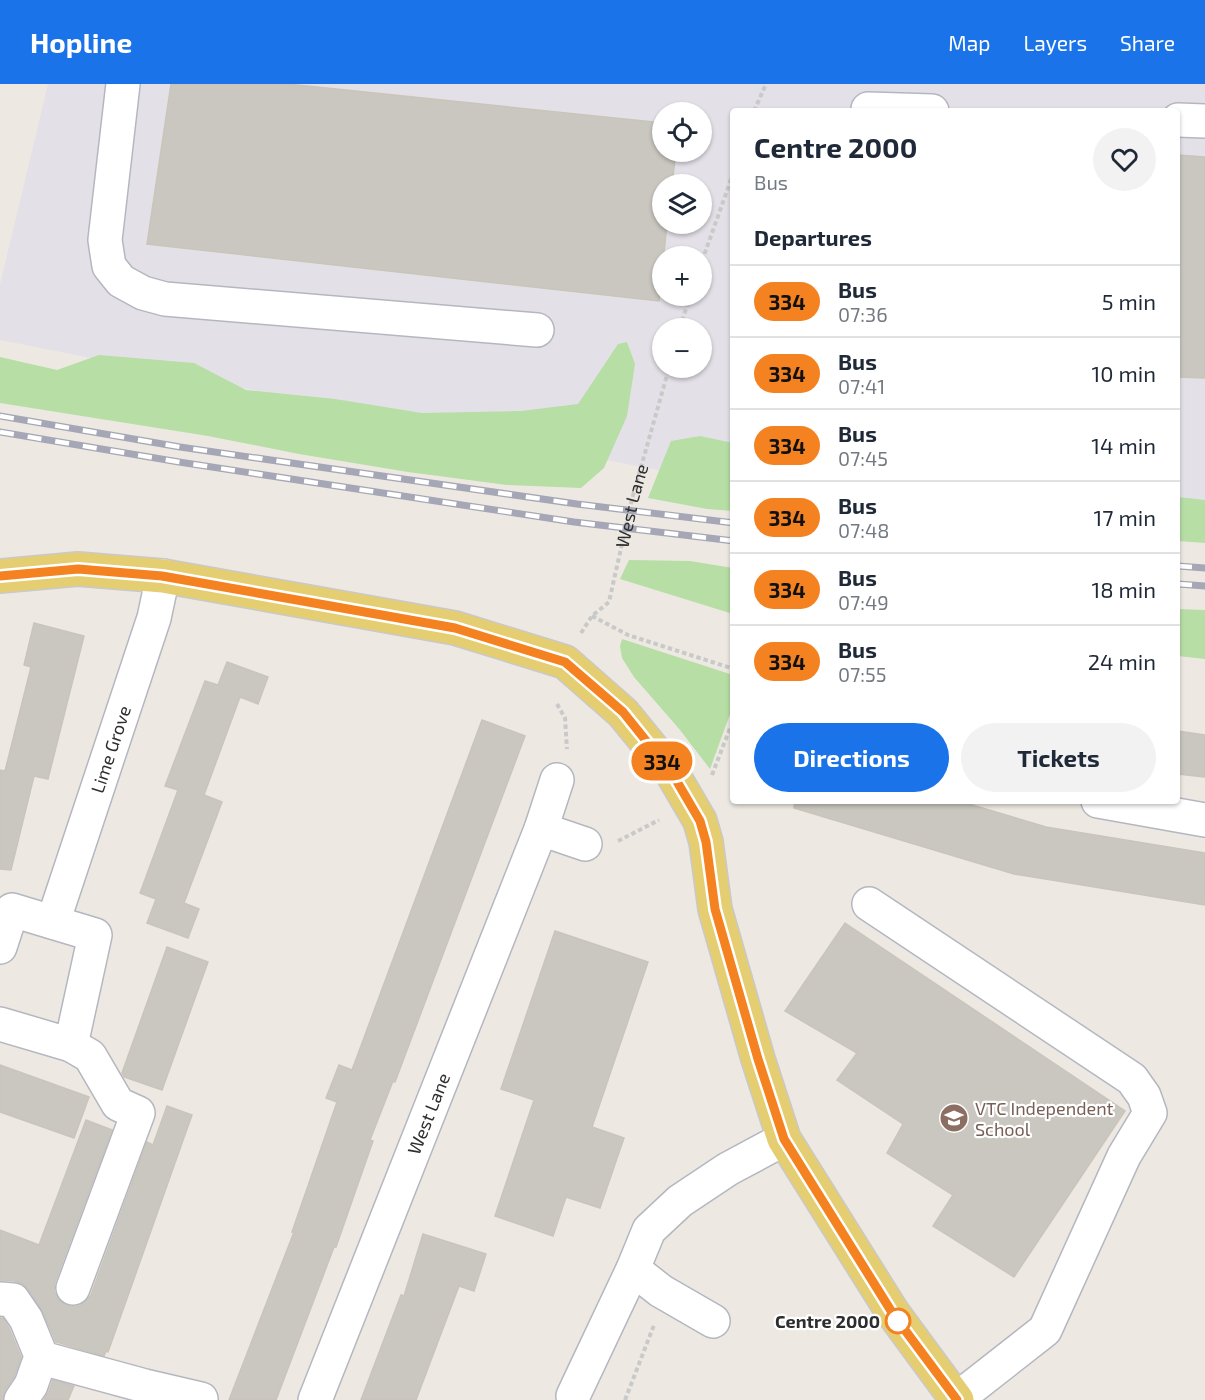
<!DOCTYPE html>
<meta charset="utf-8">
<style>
:root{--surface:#fff;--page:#f2f2f3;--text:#1f2937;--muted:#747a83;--line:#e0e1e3;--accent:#1a73e8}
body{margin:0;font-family:"Exo 2",sans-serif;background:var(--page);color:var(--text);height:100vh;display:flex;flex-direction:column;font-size:22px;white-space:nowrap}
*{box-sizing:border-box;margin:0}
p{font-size:20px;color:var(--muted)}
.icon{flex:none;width:33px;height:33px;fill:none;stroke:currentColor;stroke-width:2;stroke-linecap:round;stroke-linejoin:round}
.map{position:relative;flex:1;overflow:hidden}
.panel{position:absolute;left:730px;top:24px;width:450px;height:696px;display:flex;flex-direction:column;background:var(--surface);border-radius:6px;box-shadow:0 2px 4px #0004}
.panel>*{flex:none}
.badge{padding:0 12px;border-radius:20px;font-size:21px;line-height:39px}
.buttons{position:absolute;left:652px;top:18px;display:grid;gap:12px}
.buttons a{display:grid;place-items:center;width:60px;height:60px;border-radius:50%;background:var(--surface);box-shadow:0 2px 4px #0004;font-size:30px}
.map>.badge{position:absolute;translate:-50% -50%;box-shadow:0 0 0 3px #fff}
h2{padding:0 24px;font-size:22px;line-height:54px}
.round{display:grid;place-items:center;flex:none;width:63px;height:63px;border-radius:32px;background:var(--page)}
.headline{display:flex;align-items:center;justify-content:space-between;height:102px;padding:0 24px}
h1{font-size:28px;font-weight:700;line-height:45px}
.button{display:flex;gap:12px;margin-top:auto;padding:12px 24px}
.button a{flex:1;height:69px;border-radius:36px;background:var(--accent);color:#fff;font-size:24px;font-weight:700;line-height:69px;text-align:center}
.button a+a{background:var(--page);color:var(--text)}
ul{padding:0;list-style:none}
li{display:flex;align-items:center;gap:18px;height:72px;padding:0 24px;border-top:2px solid var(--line)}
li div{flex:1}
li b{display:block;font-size:22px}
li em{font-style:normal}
li .badge{min-width:66px;font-weight:700;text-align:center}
header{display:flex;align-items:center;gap:36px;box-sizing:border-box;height:84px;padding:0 30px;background:var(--accent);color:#fff}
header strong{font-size:28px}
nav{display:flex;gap:33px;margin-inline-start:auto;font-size:21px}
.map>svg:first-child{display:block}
.industrial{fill:#e3e1e7;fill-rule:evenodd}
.green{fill:#b6dea5}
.building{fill:#cac7c0;stroke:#c9c5bb;stroke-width:1.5}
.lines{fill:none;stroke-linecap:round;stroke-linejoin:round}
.minor-casing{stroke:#b5b7c0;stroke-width:36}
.major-casing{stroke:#c9c9c9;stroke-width:36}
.path{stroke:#c9c9c9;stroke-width:4;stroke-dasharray:4.5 3;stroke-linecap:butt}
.minor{stroke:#fff;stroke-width:33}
.major{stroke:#e4ce71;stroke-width:33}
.rail-casing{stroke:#a5a7b6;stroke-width:7}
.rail{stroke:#fff;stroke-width:4.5;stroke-dasharray:14;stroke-linecap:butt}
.line-casing{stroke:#fff;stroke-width:14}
.line{stroke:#f58220;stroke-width:9}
.stop-dot{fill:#fff;stroke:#f58220;stroke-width:3}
.labels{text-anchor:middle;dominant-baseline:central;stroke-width:4.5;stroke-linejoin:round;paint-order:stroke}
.street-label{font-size:18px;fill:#2e2e2e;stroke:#fff}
.education-label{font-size:18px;fill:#785e54;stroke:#fff;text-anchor:start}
.stop-label{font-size:18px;font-weight:bold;fill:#2e2e2e;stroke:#fff;text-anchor:end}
</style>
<header>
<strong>Hopline</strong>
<nav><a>Map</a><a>Layers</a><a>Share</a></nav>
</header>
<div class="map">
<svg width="1205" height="1316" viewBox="0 0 1205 1316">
<rect width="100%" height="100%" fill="#ede9e2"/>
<path class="industrial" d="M48,0H1205V439L1178,437V27H734L733,401L0,256V200ZM663,28H702V68H663ZM663,100H702V140H663ZM663,172H702V212H663ZM663,244H702V284H663Z"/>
<g class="green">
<polygon points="627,258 635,280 627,332 604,384 581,404 507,401 408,388 299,370 208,352 0,319 0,273 57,286 99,271 194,279 246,306 335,315 422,329 521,327 578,320 618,260"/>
<polygon points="700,352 733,359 733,427 707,425 648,414 671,357"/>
<polygon points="1178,413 1205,416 1205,459 1178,457"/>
<polygon points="629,476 690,477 733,484 733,530 620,495"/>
<polygon points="1178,525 1205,526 1205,575 1178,572"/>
<polygon points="622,555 733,591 733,622 710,685 680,646 634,593 622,574 620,562"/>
</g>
<g class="building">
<polygon points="171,0 288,0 663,39 663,68 676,68 672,100 663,100 663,140 667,140 659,217 147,160"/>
<polygon points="1178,71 1205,73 1205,294 1178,293"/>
<polygon points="34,539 84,552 48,695 34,692 11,786 0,785 0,686 5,687 31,583 24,581"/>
<polygon points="227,578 268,593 258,620 240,613 204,711 222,718 184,819 199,825 188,854 147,839 156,815 140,809 178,706 165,702 205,597 218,601"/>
<polygon points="482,636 525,652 395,998 393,997 370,1056 373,1057 336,1163 334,1163 276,1316 229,1316 294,1148 292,1148 337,1018 326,1014 339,981 352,986"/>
<polygon points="1178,647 1205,651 1205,693 1178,690"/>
<polygon points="795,717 959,717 1046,743 1205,769 1205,821 1014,790 794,724"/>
<polygon points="845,839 1125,1027 1014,1193 933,1142 953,1111 887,1069 903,1040 837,996 857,969 785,927"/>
<polygon points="555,847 648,878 592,1043 624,1054 600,1124 566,1113 553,1152 495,1132 534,1016 501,1005"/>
<polygon points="167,863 208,878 162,1006 124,993 122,989"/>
<polygon points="0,981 89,1013 74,1054 0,1028"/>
<polygon points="167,1022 192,1031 108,1268 106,1267 104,1272 56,1258 43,1228 28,1205 23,1200 15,1197 0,1196 0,1146 39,1161 86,1036 112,1046 55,1198 54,1207 58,1215 66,1221 76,1223 84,1219 91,1211 147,1058 153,1061"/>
<polygon points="423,1150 486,1170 474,1207 459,1202 416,1316 361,1316 401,1211 404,1212"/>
<polygon points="0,1234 3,1234 9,1244 21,1273 14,1293 5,1306 2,1316 0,1316"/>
<polygon points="53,1296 74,1302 68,1316 44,1316 49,1307"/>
</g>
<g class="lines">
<g class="minor-casing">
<g id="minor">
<polyline points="123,0 105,156 109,182 121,197 143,209 165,215 537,246"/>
<polyline points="868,25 932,27"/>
<polyline points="1178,36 1205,37"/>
<polyline points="1098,717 1205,736"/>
<polyline points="541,745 585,760"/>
<polyline points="869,820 1132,995 1144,1012 1150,1029 1124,1072 1045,1246 957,1315"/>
<path id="s2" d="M53,838L154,534L163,492"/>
<polyline points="0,863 12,826 95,851 71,961 0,940"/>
<polyline points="71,961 90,972 118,1020 138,1029 73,1204"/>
<polyline points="633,1185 661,1207 713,1237"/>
<polyline points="0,1215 13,1216 26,1235 42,1274 145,1302 201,1315"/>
<polyline points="573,1312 633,1185 649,1146 680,1117 728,1085 784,1055"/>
<polyline points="21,1316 31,1301 38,1281 42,1274"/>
<path id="s3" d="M315,1316L541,745L557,696"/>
</g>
</g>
<g class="major-casing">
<polyline id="major" points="0,492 78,485 163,492 455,544 565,578 623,629 672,689 700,737 706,758 715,825 758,975 784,1055 893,1229 957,1316"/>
</g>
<g class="path">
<polyline points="754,27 766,0"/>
<polyline points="702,177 734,87"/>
<polyline points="680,244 690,212"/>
<polyline points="592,532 628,551 734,585"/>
<path id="s1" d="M581,549L592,532L609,518L632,415L669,284"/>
<polyline points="557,620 565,634 567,665"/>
<polyline points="712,691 730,644 734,640"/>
<polyline points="618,757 659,736"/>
<polyline points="625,1316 654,1241"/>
</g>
<use href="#minor" class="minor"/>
<use href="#major" class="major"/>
<g class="rail-casing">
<g id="rail">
<polyline points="0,332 180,363 577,420 734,439"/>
<polyline points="0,348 179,378 574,438 734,457"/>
<polyline points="1178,482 1205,484"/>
<polyline points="1178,500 1205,502"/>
</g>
</g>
<use href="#rail" class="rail"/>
</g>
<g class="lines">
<g class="line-casing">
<polyline id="line" points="0,492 78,485 162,492 455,544 565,578 623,628 672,689 700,737 706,758 715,825 758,975 784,1055 893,1230 957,1316"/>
</g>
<use href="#line" class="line"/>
</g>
<defs>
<g id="school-disc" transform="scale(1.5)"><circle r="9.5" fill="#8d6e63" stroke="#fff"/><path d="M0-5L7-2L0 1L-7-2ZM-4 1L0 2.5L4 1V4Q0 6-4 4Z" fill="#fff"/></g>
</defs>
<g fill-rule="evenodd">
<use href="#school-disc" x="954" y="1034"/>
</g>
<circle class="stop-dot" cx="898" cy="1237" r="12"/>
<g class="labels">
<g class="street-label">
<text stroke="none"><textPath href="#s1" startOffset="141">West Lane</textPath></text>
<text stroke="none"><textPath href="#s2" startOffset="182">Lime Grove</textPath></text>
<text stroke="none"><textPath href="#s3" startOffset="308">West Lane</textPath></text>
</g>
<g class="education-label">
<text x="975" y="1024">VTC Independent<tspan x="975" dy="21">School</tspan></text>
</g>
<g class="stop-label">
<text x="880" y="1237">Centre 2000</text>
</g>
</g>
</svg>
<div class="buttons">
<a><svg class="icon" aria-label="locate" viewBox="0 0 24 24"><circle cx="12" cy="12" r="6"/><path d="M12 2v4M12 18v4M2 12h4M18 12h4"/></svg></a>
<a><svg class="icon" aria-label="layers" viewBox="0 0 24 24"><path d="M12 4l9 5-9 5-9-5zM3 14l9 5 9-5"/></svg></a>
<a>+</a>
<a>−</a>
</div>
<b class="badge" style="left:662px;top:677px;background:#f58220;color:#111">334</b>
<section class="panel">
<div class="headline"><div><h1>Centre 2000</h1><p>Bus</p></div><a class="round"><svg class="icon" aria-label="heart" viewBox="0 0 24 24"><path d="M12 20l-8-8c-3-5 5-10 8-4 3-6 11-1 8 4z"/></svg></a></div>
<h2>Departures</h2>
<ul>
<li><span class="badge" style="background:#f58220;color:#111">334</span><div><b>Bus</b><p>07:36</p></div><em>5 min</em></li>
<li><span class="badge" style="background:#f58220;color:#111">334</span><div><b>Bus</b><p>07:41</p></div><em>10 min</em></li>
<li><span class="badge" style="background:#f58220;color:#111">334</span><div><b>Bus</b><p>07:45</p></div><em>14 min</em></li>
<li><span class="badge" style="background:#f58220;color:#111">334</span><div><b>Bus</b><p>07:48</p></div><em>17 min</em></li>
<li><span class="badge" style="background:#f58220;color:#111">334</span><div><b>Bus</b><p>07:49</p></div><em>18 min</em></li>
<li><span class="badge" style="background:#f58220;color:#111">334</span><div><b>Bus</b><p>07:55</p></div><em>24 min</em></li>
</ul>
<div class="button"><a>Directions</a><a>Tickets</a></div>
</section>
</div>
